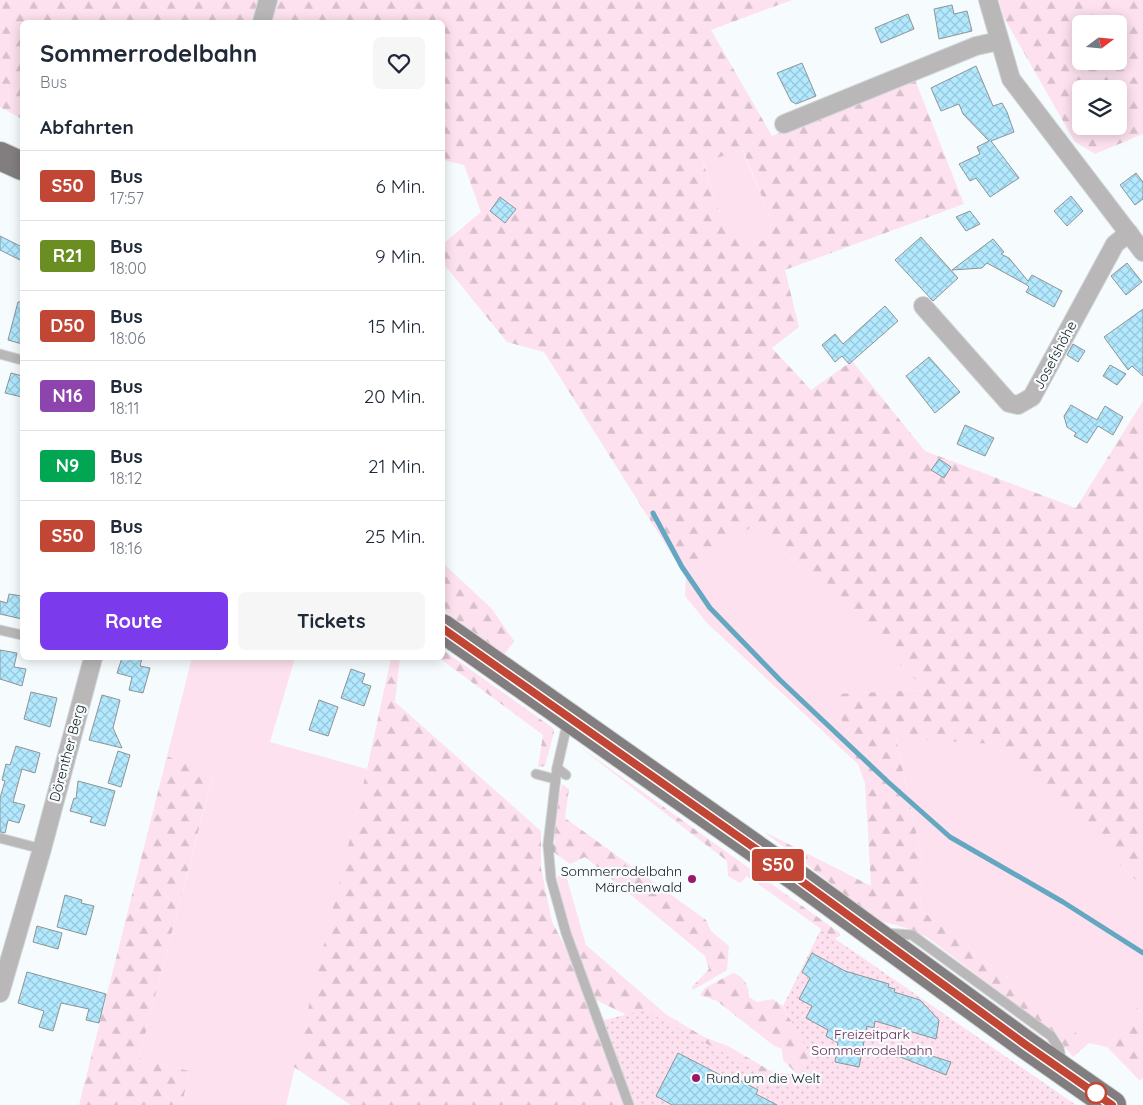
<!DOCTYPE html>
<html lang="de">
<meta charset="utf-8">
<style>
:root{--surface:#fff;--page:#f6f6f7;--text:#1f2937;--muted:#747a83;--line:#e0e1e3;--accent:#7c3aed}
body{margin:0;font-family:Quicksand,sans-serif;background:var(--page);color:var(--text);height:100vh;display:flex;flex-direction:column;font-size:19px;white-space:nowrap}
*{box-sizing:border-box;margin:0}
p{font-size:16px;color:var(--muted)}
.icon{flex:none;width:28px;height:28px;fill:none;stroke:currentColor;stroke-width:2;stroke-linecap:round;stroke-linejoin:round}
.map{position:relative;flex:1;overflow:hidden}
.panel{position:absolute;left:20px;top:20px;width:425px;height:640px;display:flex;flex-direction:column;background:var(--surface);border-radius:8px;box-shadow:0 2px 12px #0003}
.panel>*{flex:none}
.badge{padding:0 10px;border-radius:4px;font-size:18px;line-height:32px}
.needle{width:32px;rotate:74deg}
.fabs{position:absolute;left:1072px;top:15px;display:grid;gap:10px}
.fabs a{display:grid;place-items:center;width:55px;height:55px;border-radius:8px;background:var(--surface);box-shadow:0 2px 12px #0003;font-size:25px}
.map>.badge{position:absolute;translate:-50% -50%;box-shadow:0 0 0 2px #fff}
h2{padding:0 20px;font-size:19px;line-height:45px}
.round{display:grid;place-items:center;flex:none;width:52px;height:52px;border-radius:8px;background:var(--page)}
.overview{display:flex;align-items:center;justify-content:space-between;height:85px;padding:0 20px}
h1{font-size:24px;font-weight:700;line-height:38px}
.primary-button{display:flex;gap:10px;margin-top:auto;padding:10px 20px}
.primary-button a{flex:1;height:58px;border-radius:8px;background:var(--accent);color:#fff;font-size:20px;font-weight:700;line-height:58px;text-align:center}
.primary-button a+a{background:var(--page);color:var(--text)}
ul{padding:0;list-style:none}
li{display:flex;align-items:center;gap:15px;height:70px;padding:0 20px;border-top:1px solid var(--line)}
li div{flex:1}
li b{display:block;font-size:19px}
li em{font-style:normal}
li .badge{min-width:55px;font-weight:700;text-align:center}
.map>svg:first-child{display:block}
.green{fill:#fde1ee}
.forest{fill:url(#forest-firs);fill-rule:evenodd}
.park{fill:url(#park-dots)}
.lines{fill:none;stroke-linecap:round;stroke-linejoin:round}
.stream{stroke:#63a7c1;stroke-width:5}
.building{fill:url(#building-cross-hatch);stroke:#8f9496}
.service-casing{stroke:#d2d7d9;stroke-width:11}
.minor-casing{stroke:#d2d7d9;stroke-width:20}
.primary-casing{stroke:#d2d7d9;stroke-width:30}
.service{stroke:#b9b7b8;stroke-width:9}
.minor{stroke:#b9b7b8;stroke-width:18}
.primary{stroke:#827e80;stroke-width:28}
.line-casing{stroke:#fff;stroke-width:11}
.line{stroke:#c14635;stroke-width:8}
.poi-dot{fill:#9a176b;stroke:#f6fcfe;stroke-width:2}
.stop-dot{fill:#fff;stroke:#c14635;stroke-width:2.5}
.labels{text-anchor:middle;dominant-baseline:central;stroke-width:4.5;stroke-linejoin:round;paint-order:stroke}
.street-label{font-size:14px;fill:#151718;stroke:#f6fcfe}
.poi-label{font-size:14px;fill:#151718;stroke:#f6fcfe;text-anchor:end}
.park-label{font-size:14px;fill:#6d2850;stroke:#f6fcfe}
</style>
<div class="map">
<svg width="1143" height="1105" viewBox="0 0 1143 1105">
<defs>
<pattern id="forest-firs" width="22" height="20" patternUnits="userSpaceOnUse" patternTransform="scale(1.25)"><rect width="22" height="20" fill="#fde1ee"/><path d="M5 1l3.5 6h-7zM16 11l3.5 6h-7z" fill="#d8c0cb"/></pattern>
<pattern id="park-dots" width="8" height="8" patternUnits="userSpaceOnUse" patternTransform="scale(1.25)"><rect width="8" height="8" fill="#fde1ee"/><path d="M2 2h.1M6 6h.1" fill="none" stroke="#d8c0cb" stroke-width="1.8" stroke-linecap="round"/></pattern>
<pattern id="building-cross-hatch" width="8" height="8" patternUnits="userSpaceOnUse" patternTransform="scale(1.25)"><rect width="8" height="8" fill="#b2e9ff"/><path d="M0 0l8 8M0 8l8-8" fill="none" stroke="#98c7da"/></pattern>
</defs>
<rect width="100%" height="100%" fill="#f6fcfe"/>
<g class="green">
<polygon points="742,149 770,217 771,238 750,245 719,211 703,161"/>
<polygon points="755,524 926,690 833,694 859,765 707,623 685,596 686,577"/>
<polygon points="192,658 295,658 270,742 367,769 286,1105 182,1105 189,1071 139,1058 213,776 167,756"/>
<polygon points="896,737 994,744 1143,887 1143,1000 1107,1047 1089,1043 920,909 923,864"/>
<polygon points="560,874 567,879 586,945 574,942 564,908 557,878"/>
<polygon points="907,941 1036,1033 1043,1038 1047,1047 903,942"/>
</g>
<g class="forest">
<path d="M0,0H792L711,30L772,136L914,77L964,204L785,270L799,327L772,348L811,390L852,361L925,451L1076,508L1143,401V887L994,744L896,738L923,864L920,909L1089,1043L1073,1057L1051,1031L927,937L903,927L869,918L833,885L763,831L871,886L865,783L832,694L926,690L755,524L686,577L544,352L507,342L443,263V244L481,212L464,165L443,160L442,22H22V119L0,107ZM743,150L770,217L771,238L750,245L719,211L703,162Z"/>
<path d="M999,0H1143V134L1095,154L1075,142L1003,16ZM1081,24H1119V61H1081ZM1081,89H1119V126H1081Z"/>
<polygon points="442,562 492,609 514,641 501,659 443,609"/>
<polygon points="443,650 553,728 554,732 545,766 538,767 543,735 439,658 442,658"/>
<polygon points="391,658 400,658 395,702 541,831 541,868 552,922 604,1020 634,1105 351,1105 294,1067 367,769"/>
<path d="M577,745L840,933V936C832,941 825,942 816,939L821,929L747,876L740,883L728,876L727,861Z"/>
<polygon points="167,756 213,775 139,1058 189,1071 182,1105 79,1105"/>
<polygon points="562,784 569,789 565,818 706,920 711,931 729,946 727,970 693,990 692,987 709,969 705,956 585,857 570,864 555,853 554,817"/>
<polygon points="574,942 586,945 667,1015 704,1037 728,1046 769,1070 793,1075 813,1105 594,999"/>
<path d="M733,973C744,976 749,986 749,997L757,1002L773,999L783,1006L789,1018L822,1041L817,1094L783,1060L782,1049L774,1046L717,1001L700,995L705,988Z"/>
<polygon points="1143,1000 1143,1077 1140,1081 1107,1047"/>
</g>
<polygon class="park" points="821,929 1076,1105 634,1105 604,1020 644,1010 789,1088 811,1057 783,1006"/>
<g class="lines">
<polyline class="stream" points="653,513 682,567 710,608 780,680 888,782 950,837 1063,902 1143,953"/>
</g>
<g class="building">
<polygon points="952,5 954,14 967,11 972,31 939,39 934,9"/>
<polygon points="908,14 914,29 881,43 875,28"/>
<polygon points="802,63 816,96 796,104 791,101 777,73"/>
<polygon points="976,66 993,106 1002,103 1007,112 1014,132 991,141 1019,178 990,197 976,178 970,181 959,164 980,154 977,147 989,141 963,114 959,104 941,111 931,88"/>
<polygon points="1136,173 1143,182 1143,199 1135,205 1120,185"/>
<polygon points="1071,196 1083,211 1067,226 1054,211"/>
<polygon points="500,197 516,209 505,223 490,211"/>
<polygon points="970,211 980,224 966,231 956,217"/>
<polygon points="0,236 22,247 22,261 0,250"/>
<polygon points="921,237 958,278 933,301 895,260"/>
<polygon points="993,239 1004,252 1001,254 1009,258 1028,281 1032,275 1062,291 1054,307 1026,292 1029,287 1027,285 987,263 982,268 952,270"/>
<polygon points="1127,263 1142,282 1126,295 1111,276"/>
<polygon points="18,302 22,302 22,344 8,340"/>
<polygon points="885,306 898,321 849,364 842,356 835,362 822,345 835,334 843,344"/>
<polygon points="1143,309 1143,376 1132,366 1128,370 1104,337"/>
<polygon points="1073,344 1085,351 1078,362 1067,355"/>
<polygon points="929,357 960,392 935,413 906,376"/>
<polygon points="1110,365 1126,374 1117,385 1103,376"/>
<polygon points="11,373 22,376 22,397 5,393"/>
<polygon points="1071,405 1097,420 1105,406 1123,417 1113,435 1098,426 1087,443 1074,436 1076,433 1067,427 1064,416"/>
<polygon points="965,425 994,438 985,456 957,444"/>
<polygon points="939,459 951,467 944,478 931,470"/>
<polygon points="9,594 22,596 22,619 0,614 0,601 7,603"/>
<polygon points="0,650 17,653 14,667 26,669 22,686 0,679"/>
<polygon points="122,658 142,658 140,666 150,668 143,693 129,690 132,677 117,673"/>
<polygon points="351,669 365,674 362,683 371,686 364,706 341,698"/>
<polygon points="31,692 57,698 50,727 24,719"/>
<polygon points="102,695 120,700 113,728 122,748 89,740"/>
<polygon points="319,700 338,707 328,736 309,730"/>
<polygon points="16,746 40,753 35,773 22,769 13,802 25,805 19,823 8,820 5,833 0,832 0,798 5,781 2,780 6,764 10,765"/>
<polygon points="118,751 130,755 121,787 108,783"/>
<polygon points="78,781 115,791 105,826 90,822 92,817 70,811 74,798 76,799"/>
<polygon points="65,895 82,900 81,903 94,906 86,935 57,927"/>
<polygon points="37,926 62,933 58,949 33,942"/>
<polygon points="812,953 845,971 889,984 888,987 895,989 894,992 920,1000 939,1020 936,1039 875,1021 874,1028 867,1026 859,1067 835,1062 838,1043 826,1036 828,1030 806,1018 812,1006 799,999 810,978 802,972"/>
<polygon points="27,972 106,994 99,1023 86,1020 89,1009 61,1003 53,1031 39,1027 44,1011 18,1003"/>
<polygon points="678,1053 730,1080 732,1076 758,1090 756,1094 777,1105 672,1105 656,1096"/>
<polygon points="898,1056 932,1056 951,1062 946,1075"/>
</g>
<g class="lines">
<g class="service-casing">
<g id="service">
<polyline points="0,354 22,360"/>
<polyline points="0,630 22,635"/>
<polyline points="536,774 555,779"/>
<polyline points="566,775 557,768 568,720"/>
<polyline points="0,838 42,849"/>
<polyline points="548,845 551,879 566,933 629,1105"/>
<polyline points="551,849 548,845 557,768"/>
<polyline points="884,933 912,935 1051,1036 1059,1048 1062,1063"/>
</g>
</g>
<g class="minor-casing">
<g id="minor">
<polyline points="988,0 1011,79 1143,252"/>
<polyline points="262,22 268,0"/>
<polyline points="784,124 976,46 999,41"/>
<polyline points="923,306 1009,403 1018,405 1032,397 1115,244 1129,233"/>
<polyline points="0,993 42,849 93,658"/>
</g>
</g>
<g class="primary-casing">
<g id="primary">
<polyline points="0,156 22,166"/>
<polyline points="442,628 800,880 1026,1045 1112,1105"/>
</g>
</g>
<use href="#service" class="service"/>
<use href="#minor" class="minor"/>
<use href="#primary" class="primary"/>
</g>
<g class="lines">
<g class="line-casing">
<polyline id="line" points="442,628 800,880 1026,1045 1112,1105"/>
</g>
<use href="#line" class="line"/>
</g>
<g class="poi-dot">
<circle cx="692" cy="879" r="5"/>
<circle cx="696" cy="1078" r="5"/>
</g>
<circle class="stop-dot" cx="1096" cy="1093" r="10"/>
<g class="labels">
<g class="street-label">
<text transform="translate(1055 355) rotate(-62)">Josefshöhe</text>
<text transform="translate(67 753) rotate(-75)">Dörenther Berg</text>
</g>
<g class="poi-label">
<text x="682" y="871">Sommerrodelbahn<tspan x="682" dy="16">Märchenwald</tspan></text>
<text x="706" y="1078" text-anchor="start">Rund um die Welt</text>
</g>
<g class="park-label">
<text x="872" y="1034">Freizeitpark<tspan x="872" dy="16">Sommerrodelbahn</tspan></text>
</g>
</g>
</svg>
<div class="fabs">
<a><svg class="needle" viewBox="-14 -14 28 28"><path d="M0-13l5 13h-10z" fill="#e53935"/><path d="M0 13l5-13h-10z" fill="#747a83"/></svg></a>
<a><svg class="icon" aria-label="layers" viewBox="0 0 24 24"><path d="M12 4l9 5-9 5-9-5zM3 14l9 5 9-5"/></svg></a>
</div>
<b class="badge" style="left:778px;top:865px;background:#c14635;color:#fff">S50</b>
<section class="panel">
<div class="overview"><div><h1>Sommerrodelbahn</h1><p>Bus</p></div><a class="round"><svg class="icon" aria-label="heart" viewBox="0 0 24 24"><path d="M12 20l-8-8c-3-5 5-10 8-4 3-6 11-1 8 4z"/></svg></a></div>
<h2>Abfahrten</h2>
<ul>
<li><span class="badge" style="background:#c14635;color:#fff">S50</span><div><b>Bus</b><p>17:57</p></div><em>6 Min.</em></li>
<li><span class="badge" style="background:#6b8e23;color:#fff">R21</span><div><b>Bus</b><p>18:00</p></div><em>9 Min.</em></li>
<li><span class="badge" style="background:#c14635;color:#fff">D50</span><div><b>Bus</b><p>18:06</p></div><em>15 Min.</em></li>
<li><span class="badge" style="background:#8e44ad;color:#fff">N16</span><div><b>Bus</b><p>18:11</p></div><em>20 Min.</em></li>
<li><span class="badge" style="background:#00a651;color:#fff">N9</span><div><b>Bus</b><p>18:12</p></div><em>21 Min.</em></li>
<li><span class="badge" style="background:#c14635;color:#fff">S50</span><div><b>Bus</b><p>18:16</p></div><em>25 Min.</em></li>
</ul>
<div class="primary-button"><a>Route</a><a>Tickets</a></div>
</section>
</div>
